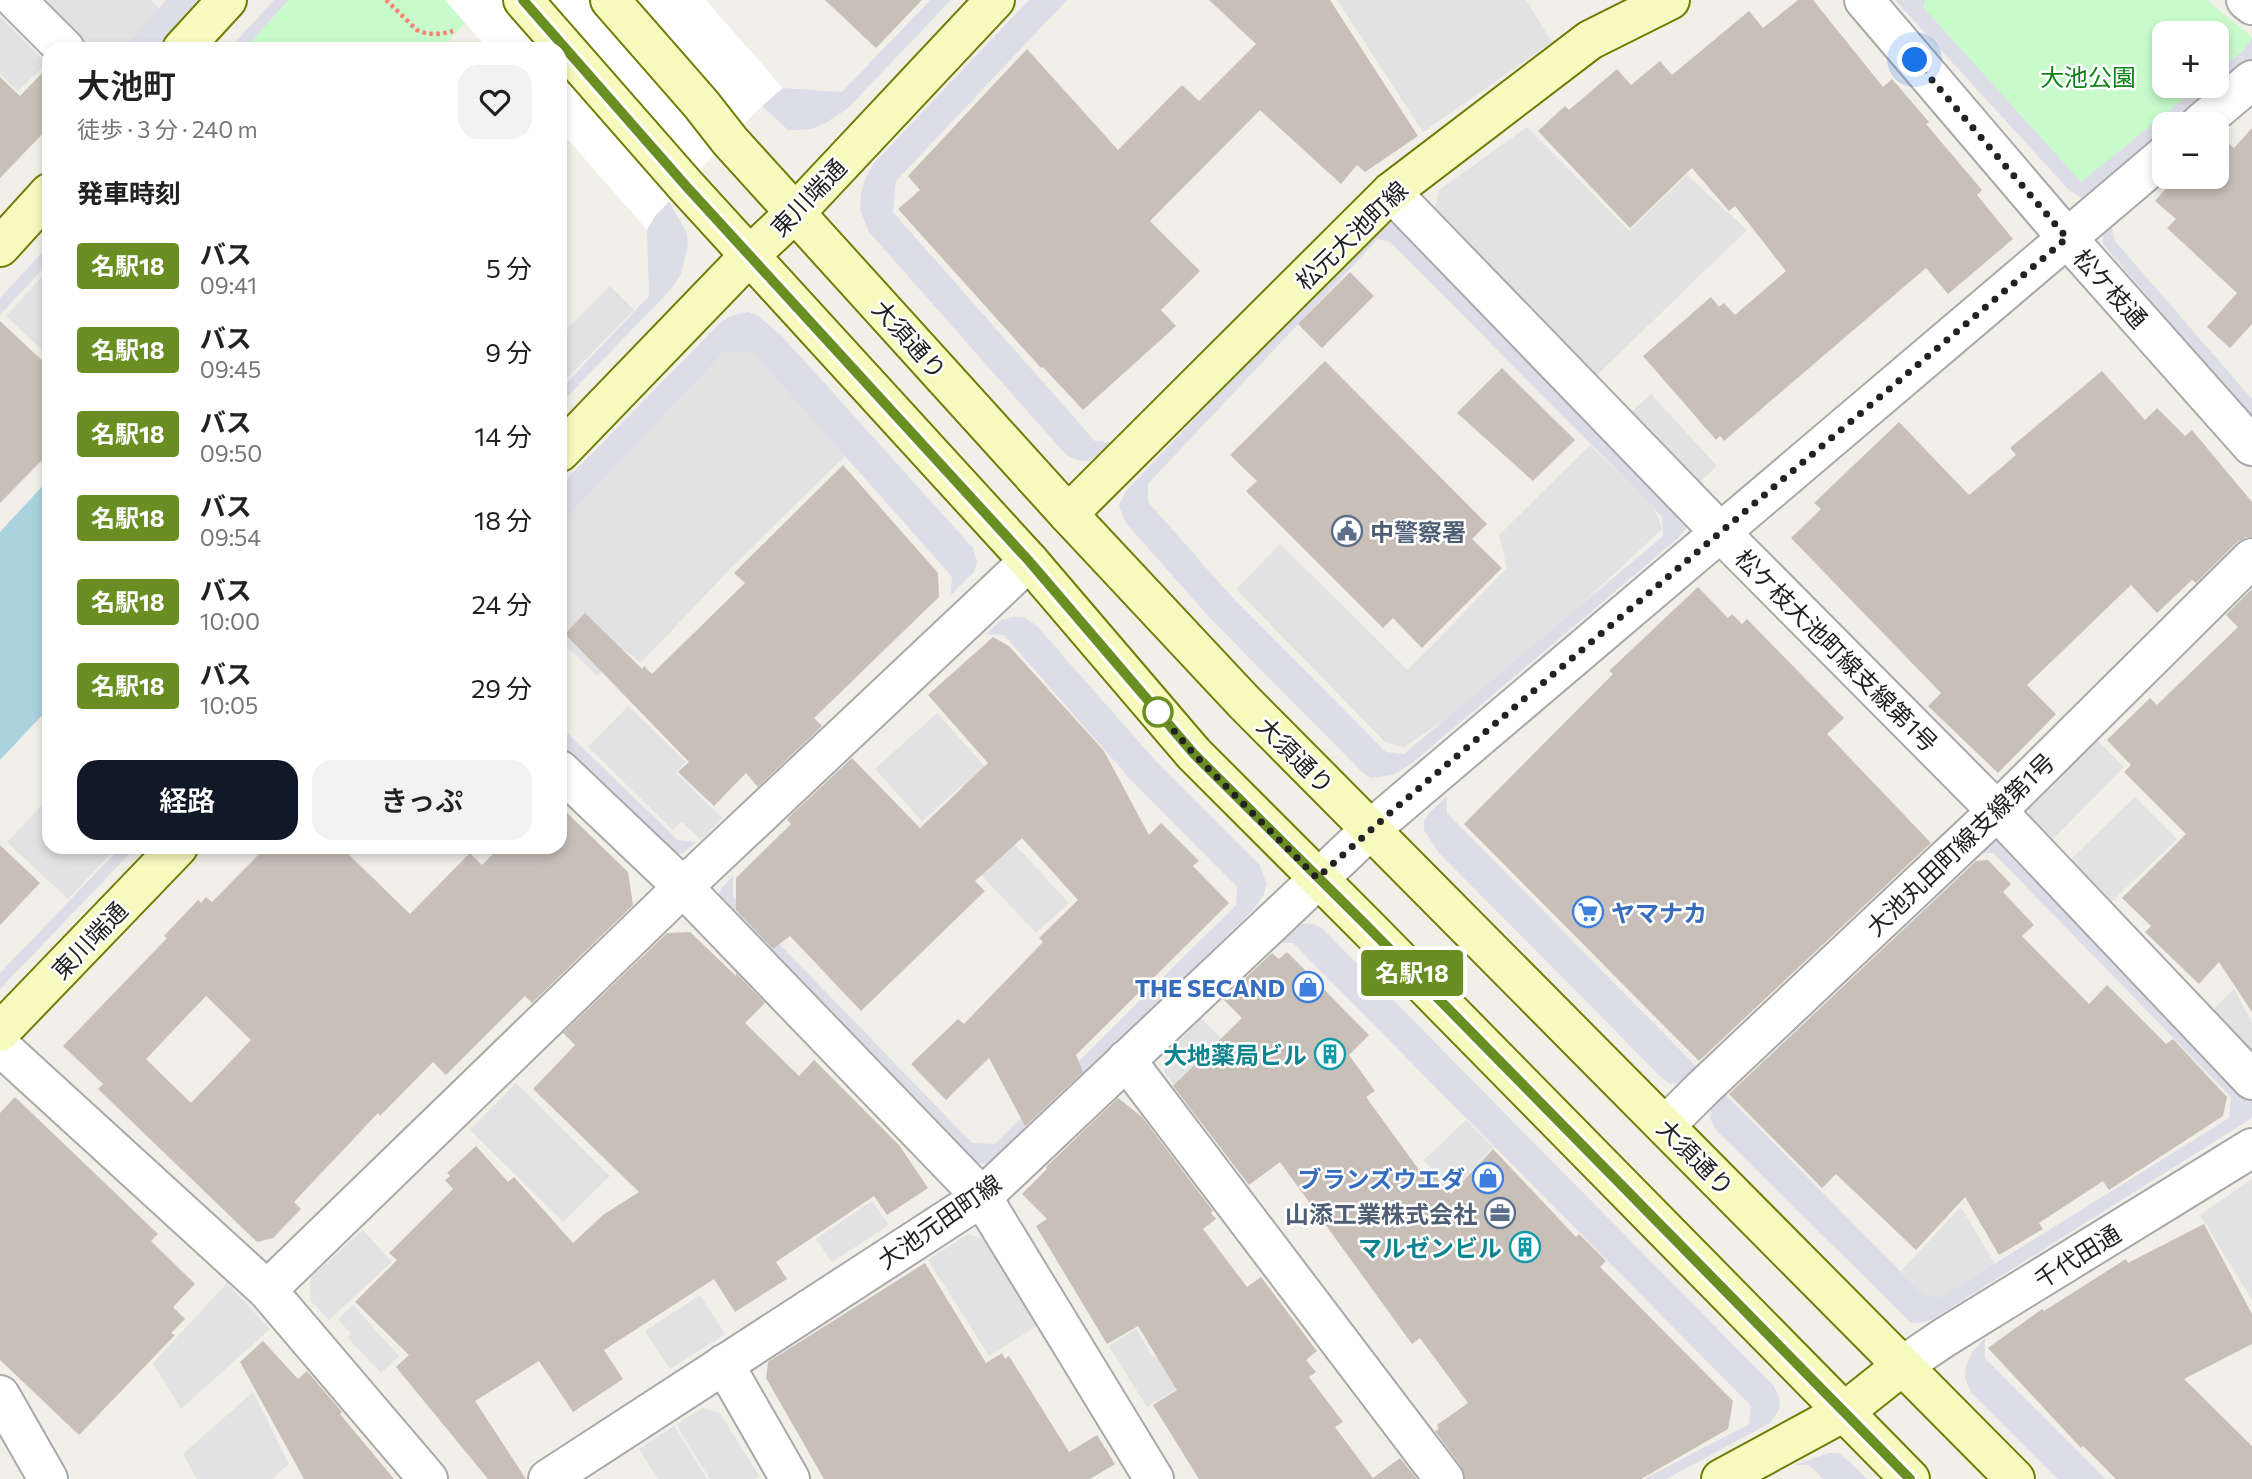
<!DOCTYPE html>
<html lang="ja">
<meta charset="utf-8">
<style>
:root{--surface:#fff;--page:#f2f2f2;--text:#222;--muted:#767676;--accent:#111827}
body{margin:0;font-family:Commissioner,"Noto Sans JP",sans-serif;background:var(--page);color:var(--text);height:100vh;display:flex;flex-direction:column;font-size:26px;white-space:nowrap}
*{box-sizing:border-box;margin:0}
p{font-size:23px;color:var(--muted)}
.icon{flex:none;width:38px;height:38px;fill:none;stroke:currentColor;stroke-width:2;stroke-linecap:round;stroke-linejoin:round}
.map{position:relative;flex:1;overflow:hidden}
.sheet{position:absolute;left:42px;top:42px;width:525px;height:812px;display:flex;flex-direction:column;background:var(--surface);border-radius:21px;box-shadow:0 4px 10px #0003}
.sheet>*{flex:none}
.badge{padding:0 14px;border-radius:5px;font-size:24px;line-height:46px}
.controls{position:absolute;left:2152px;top:21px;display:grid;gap:14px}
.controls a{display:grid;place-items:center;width:77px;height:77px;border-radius:14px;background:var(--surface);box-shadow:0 4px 10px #0003;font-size:35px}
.you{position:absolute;width:35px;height:35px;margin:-18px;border:5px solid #fff;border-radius:50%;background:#1a73e8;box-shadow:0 0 0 10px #1a73e833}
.map>.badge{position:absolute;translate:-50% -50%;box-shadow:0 0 0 4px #fff}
h2{padding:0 35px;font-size:26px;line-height:63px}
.round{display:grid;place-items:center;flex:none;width:74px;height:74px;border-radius:21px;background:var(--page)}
.summary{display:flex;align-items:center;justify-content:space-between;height:119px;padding:0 35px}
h1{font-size:33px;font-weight:600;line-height:52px}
.primary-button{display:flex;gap:14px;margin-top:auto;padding:14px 35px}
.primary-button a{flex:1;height:80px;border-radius:21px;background:var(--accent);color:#fff;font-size:28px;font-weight:600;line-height:80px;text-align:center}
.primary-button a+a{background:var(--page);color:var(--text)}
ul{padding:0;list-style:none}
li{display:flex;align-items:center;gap:21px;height:84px;padding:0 35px}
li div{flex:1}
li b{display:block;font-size:26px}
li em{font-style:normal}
li .badge{min-width:77px;font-weight:700;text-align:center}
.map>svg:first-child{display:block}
.park{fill:#c8facc}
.parking{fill:#e2e2e2}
.plaza{fill:#dddde8;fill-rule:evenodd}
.water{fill:#aad3df}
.pier{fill:#fff}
.building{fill:#c7bfb8;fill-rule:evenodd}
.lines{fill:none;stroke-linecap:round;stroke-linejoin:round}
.street-casing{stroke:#a9a9a9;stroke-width:42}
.secondary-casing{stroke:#707d05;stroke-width:42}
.path{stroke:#fa8072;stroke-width:4.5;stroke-dasharray:3.5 3.5;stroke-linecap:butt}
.street{stroke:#fff;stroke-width:38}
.secondary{stroke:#f7fabf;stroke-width:38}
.line-casing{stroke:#fff;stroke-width:16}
.line{stroke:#6b8e23;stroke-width:10}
.walk{stroke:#222;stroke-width:7;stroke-dasharray:0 12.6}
.stop-dot{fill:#fff;stroke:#6b8e23;stroke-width:3.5}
.labels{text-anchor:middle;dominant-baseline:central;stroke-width:5;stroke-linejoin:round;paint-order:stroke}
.park-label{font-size:24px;fill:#0c8416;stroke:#fff}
.street-label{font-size:24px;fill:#222;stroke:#fff}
.service-label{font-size:24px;font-weight:bold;fill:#4e5e75;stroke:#fff;text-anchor:start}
.shop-label{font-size:24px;font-weight:bold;fill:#366cbe;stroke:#fff;text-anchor:end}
.culture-label{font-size:24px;font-weight:bold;fill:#0d838f;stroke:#fff;text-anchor:end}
</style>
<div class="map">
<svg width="2252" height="1479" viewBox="0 0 2252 1479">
<rect width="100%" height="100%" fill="#f2efe9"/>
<g class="park">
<polygon points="289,0 445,0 465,23 442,49 244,49"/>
<polygon points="1925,0 2207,0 2252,37 2245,49 2217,72 2217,33 2165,33 2165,86 2200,86 2081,183 1923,7"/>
</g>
<g class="parking">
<polygon points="50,0 151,0 159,8 122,49 88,49 44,5"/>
<polygon points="1337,0 1526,0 1552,42 1423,132"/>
<polygon points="0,16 47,63 18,91 0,74"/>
<polygon points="1527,127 1629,231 1687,175 1747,230 1597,375 1435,208 1439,190"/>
<polygon points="49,269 49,356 6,316"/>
<polygon points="610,286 634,310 567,378 560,371 560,336"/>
<polygon points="724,352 755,353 846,455 729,570 641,663 623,649 597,676 560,640 560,525"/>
<polygon points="1651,394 1717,466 1695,486 1629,414"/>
<polygon points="1590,445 1654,508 1662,529 1581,605 1446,719 1404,747 1385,742 1236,589 1280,544 1408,670 1507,568 1499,535"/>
<polygon points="628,706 686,762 676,773 722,818 701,840 682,822 673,830 588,747"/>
<polygon points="937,713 1006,790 984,811 961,786 922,821 875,769"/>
<polygon points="2094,737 2124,767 2046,846 2031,826 2028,806"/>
<polygon points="2135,797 2177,839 2109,904 2068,862"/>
<polygon points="49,798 49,847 109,847 113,851 68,899 7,842"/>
<polygon points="1001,830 1069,903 1036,933 968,861"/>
<polygon points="2234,989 2252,1023 2252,1051 2212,1011"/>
<polygon points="1201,1018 1221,1038 1182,1077 1179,1091 1164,1072 1165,1056"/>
<polygon points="516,1083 610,1176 563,1222 470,1130"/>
<polygon points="1466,1120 1493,1147 1451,1192 1424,1160"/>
<polygon points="2252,1179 2252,1300 2200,1215"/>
<polygon points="872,1201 889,1225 832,1262 816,1239"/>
<polygon points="1961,1207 1995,1264 1941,1297 1923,1294 1901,1271"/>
<polygon points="363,1230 392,1262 329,1320 310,1300 311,1277"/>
<polygon points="968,1234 986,1240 1040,1324 989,1356 928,1260"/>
<polygon points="227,1283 270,1329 181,1409 153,1363"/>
<polygon points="700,1295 725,1334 670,1369 645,1331"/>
<polygon points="353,1305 399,1356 381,1373 348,1338 351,1334 338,1319"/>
<polygon points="1136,1329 1153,1357 1197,1331 1220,1363 1147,1407 1109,1346"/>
<polygon points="253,1392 289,1464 272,1479 197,1479 183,1454"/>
<polygon points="703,1408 720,1413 759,1476 755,1479 710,1479 676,1424"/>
<polygon points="674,1426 707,1479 658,1479 639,1449"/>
</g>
<g class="plaza">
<polygon points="166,0 198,0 154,49 122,49"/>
<polygon points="274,0 289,0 244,49 229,49"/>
<polygon points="706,0 783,88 842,92 930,0 951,0 847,109 824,124 811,129 798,130 788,130 763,107"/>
<polygon points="1029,0 1067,0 896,181 893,212 1095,441 1114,443 1089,461 1079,461 1066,455 869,232 860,210 861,193 866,177 875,162"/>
<polygon points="1895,0 1925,0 1923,7 2081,182 2200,86 2217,86 2217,72 2245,49 2252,37 2252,59 2172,124 2165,124 2165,130 2081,198 2068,189"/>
<polygon points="560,79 670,203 686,231 688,244 681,274 672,288 560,404 560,390 649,296 647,230 560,131"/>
<path d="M1388,219L1395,221L1684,519L1686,529L1677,539L1411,764L1392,775L1371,778L1363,773L1208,616L1125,522L1119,505L1126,491L1375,227ZM1378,239L1390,242L1654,508L1662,517L1663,536L1404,754L1386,752L1232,597L1148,502V484Z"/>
<polygon points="2111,225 2115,241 2252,399 2252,419 2103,244 2103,233"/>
<polygon points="49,245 49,262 0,315 0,298"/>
<polygon points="748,312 758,316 780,334 973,548 977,562 974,572 951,595 952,577 754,353 724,352 560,525 560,486 722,321 734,315"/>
<polygon points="1014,617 1025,618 1036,625 1154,759 1259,864 1267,884 1264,894 1254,909 996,1163 983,1164 974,1161 721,902 719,894 722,887 733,876 733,896 972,1143 995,1144 1236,905 1237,887 1131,780 1004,635 986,634 1001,620"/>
<polygon points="560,726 678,840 696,842 683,853 676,854 667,850 560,746"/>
<polygon points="1447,796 1447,813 1699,1069 1676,1084 1669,1083 1660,1076 1439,853 1424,830 1424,821 1429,813"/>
<polygon points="1988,840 1995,840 2005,845 2252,1100 2252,1118 1931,1320 1918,1323 1910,1322 1715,1129 1710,1118 1711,1109 1723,1092 1923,1294 1941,1297 2229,1118 2231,1097 1993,853 1975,853"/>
<polygon points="121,847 136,847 0,989 0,973"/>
<polygon points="1300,924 1312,924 1322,928 1774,1386 1779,1398 1780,1408 1770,1423 1666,1479 1644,1479 1749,1424 1751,1406 1293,943 1275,943"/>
<polygon points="1985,1338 1985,1358 2106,1479 2058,1479 1971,1392 1965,1378 1966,1366 1972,1352"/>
<polygon points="1829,1453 1838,1453 1844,1457 1867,1479 1823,1479 1809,1465 1794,1465"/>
</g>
<polygon class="water" points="49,479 49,708 0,760 0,532"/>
<polygon class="pier" points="445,0 706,0 783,88 762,106 655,216 647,230 560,131 560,49 488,49"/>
<g class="building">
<polygon points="825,0 922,0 876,48"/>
<polygon points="1209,0 1330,0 1418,136 1365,172 1357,165 1341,184 1260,110 1150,221 1200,271 1161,310 1176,326 1083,410 1043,367 1041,368 898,209 920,190 908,176 1027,49 1118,150 1182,85 1199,101 1256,44"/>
<polygon points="1798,0 1813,0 1883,87 1892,79 1929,122 1926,124 1982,190 1977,195 2013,239 1948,294 1926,268 1724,441 1720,436 1716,440 1643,356 1711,297 1719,307 1724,303 1735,315 1786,271 1735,206 1729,211 1692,168 1630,228 1538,131 1565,106 1569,110 1617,69 1631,85 1660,61 1672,75 1749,11 1763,28"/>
<polygon points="49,66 49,127 0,178 0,77 20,96"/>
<polygon points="2252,128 2252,324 2230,348 2207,327 2237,293 2167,228 2176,219 2155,201 2176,177 2217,177 2217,138 2220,136 2234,148"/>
<polygon points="1350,272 1374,296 1322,348 1298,324"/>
<polygon points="0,321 49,367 49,453 0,503"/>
<polygon points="1325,361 1487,524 1472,539 1502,568 1422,648 1393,618 1383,628 1246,491 1257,481 1230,455"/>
<polygon points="1502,368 1575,440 1533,481 1457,413"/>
<polygon points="2102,371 2145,420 2157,408 2185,436 2192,430 2252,502 2252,537 2246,537 2237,542 2196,583 2192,580 2157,613 2131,585 2027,685 2056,714 1998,773 1928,706 1941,693 1791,538 1821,509 1814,503 1899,422 1969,495 2016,455 2010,448"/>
<polygon points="843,465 938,573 939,597 814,718 822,726 758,787 746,773 714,806 678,772 689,762 565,634 585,613 642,669 644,666 652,674 745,583 734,573"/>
<polygon points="1698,587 1728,618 1732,614 1742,624 1747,619 1844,718 1827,734 1931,843 1699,1061 1464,824 1613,674 1609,671"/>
<polygon points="2252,589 2252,1012 2219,962 2199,984 2145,932 2151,926 2122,898 2186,834 2124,772 2131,765 2107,740 2150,698 2157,705 2238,627 2226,615"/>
<polygon points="993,637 1009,646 1104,751 1149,835 1161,823 1199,861 1193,866 1229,903 1076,1055 1083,1072 1025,1126 989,1058 946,1100 911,1064 958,1019 964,1024 1043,942 1039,938 1078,900 1022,838 975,881 985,891 861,1011 790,936 773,949 736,910 736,878 791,824 787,819 852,758 920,828 988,763 928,695"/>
<path d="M560,806L628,872L633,905L532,1003L525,996L446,1075L433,1062L380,1116L378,1113L294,1202L301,1209L273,1238L257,1242L98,1089L103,1084L63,1046L167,938L164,936L198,900L201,903L206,897L212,902L266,847H341L410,914L470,853L482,865L500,847H560ZM206,996L251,1040L191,1103L146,1059Z"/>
<polygon points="0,845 40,883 0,925"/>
<polygon points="1988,860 2011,884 2003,892 2034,925 2022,936 2089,1004 2107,985 2166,1044 2173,1039 2227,1097 2223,1116 2109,1190 2103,1181 2039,1223 2043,1229 1999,1255 1965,1197 1916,1250 1836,1174 1822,1188 1729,1094 1976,861"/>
<polygon points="690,932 736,976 736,973 765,1003 745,1023 799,1076 814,1060 899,1145 928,1188 887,1215 874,1196 776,1262 787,1279 735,1312 714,1279 604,1350 623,1379 573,1412 539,1361 475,1401 526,1479 488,1479 396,1367 409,1355 355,1302 397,1260 389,1253 453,1189 445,1180 450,1176 447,1173 476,1146 508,1182 514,1177 573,1243 603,1215 639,1192 533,1089 575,1045 563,1033 667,933"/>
<polygon points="1287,952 1369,1035 1349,1055 1375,1091 1366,1097 1422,1174 1429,1168 1451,1194 1493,1149 1576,1237 1579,1234 1606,1261 1600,1267 1733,1401 1728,1429 1641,1479 1465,1479 1461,1466 1435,1431 1439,1429 1437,1425 1468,1403 1420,1338 1412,1344 1280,1162 1249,1185 1173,1086 1242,1018 1223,999 1272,953 1279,959"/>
<polygon points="15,1097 158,1234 151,1241 195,1284 173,1307 185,1319 171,1333 175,1335 79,1435 0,1360 0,1113"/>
<polygon points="1118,1098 1142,1117 1213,1211 1211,1213 1216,1219 1203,1229 1247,1287 1261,1277 1317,1351 1306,1360 1316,1372 1309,1377 1343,1422 1335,1427 1373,1478 1400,1458 1417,1479 1199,1479 1153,1405 1177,1390 1138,1326 1107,1344 1036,1226 1047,1219 1022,1194 1047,1169 1046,1167"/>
<polygon points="2204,1224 2252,1314 2252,1344 2184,1379 2252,1446 2252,1479 2116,1479 2083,1446 2081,1448 1988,1348 2042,1309 2044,1311 2126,1259 2128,1263"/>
<polygon points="925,1263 986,1363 1002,1353 1005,1359 1009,1356 1069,1452 1097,1435 1115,1464 1090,1479 824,1479 766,1378 768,1362"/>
<polygon points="263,1341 298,1379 307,1371 342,1412 340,1414 394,1479 304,1479 240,1362"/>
</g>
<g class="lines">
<g class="street-casing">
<g id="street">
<polyline points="16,0 65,49"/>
<polyline points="1864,0 2067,238 2252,446"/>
<polyline points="2246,0 2252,5"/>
<polyline points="2200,124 2252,80"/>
<polyline points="1391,192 1720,532 1997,811 2252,1080"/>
<polyline points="560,770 683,887 982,1197 1154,1479"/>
<polyline points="0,1046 267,1290 428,1479"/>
<polyline points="1126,1060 1444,1479"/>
<polyline points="1665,1126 1702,1089 1997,811 2252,558"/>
<polyline points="267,1290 683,887 1029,561"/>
<polyline points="724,1364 790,1479"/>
<polyline points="1902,1366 1945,1337 2252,1148"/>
<polyline points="0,1395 48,1479"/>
<polyline points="548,1479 982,1197 1371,829 2165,155"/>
</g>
</g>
<g class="secondary-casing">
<g id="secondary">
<polyline points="523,0 686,186 1029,561 1194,754 1367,927 1910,1479"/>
<polyline points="610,0 701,104 730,141 1068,514 1243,701 2015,1479"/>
<polyline points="182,49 227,0"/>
<polyline points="0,247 49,193"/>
<polyline points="560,452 750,255 796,212 995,0"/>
<polyline points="1068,514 1391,192 1590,40 1670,0"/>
<polyline points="0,1032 178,847"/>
<polyline points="1721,1479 1844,1412 1902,1366"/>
</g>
</g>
<path class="path" d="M386,0L417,30C428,35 440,35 453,31"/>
<use href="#street" class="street"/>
<use href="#secondary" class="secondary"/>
</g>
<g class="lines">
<g class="line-casing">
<polyline id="line" points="523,0 686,186 1029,561 1194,754 1367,926 1910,1479"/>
</g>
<use href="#line" class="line"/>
<polyline class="walk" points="1158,712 1194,754 1317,878 1391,812 2067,238 1915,60"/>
</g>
<defs>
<g id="civic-ring" transform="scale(1.575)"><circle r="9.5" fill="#fff" stroke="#5c6f8a" stroke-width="1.5"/><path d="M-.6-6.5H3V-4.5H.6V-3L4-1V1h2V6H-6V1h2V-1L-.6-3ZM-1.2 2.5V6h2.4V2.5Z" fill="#5c6f8a"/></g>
<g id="supermarket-ring" transform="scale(1.575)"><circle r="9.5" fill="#fff" stroke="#3f7fe0" stroke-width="1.5"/><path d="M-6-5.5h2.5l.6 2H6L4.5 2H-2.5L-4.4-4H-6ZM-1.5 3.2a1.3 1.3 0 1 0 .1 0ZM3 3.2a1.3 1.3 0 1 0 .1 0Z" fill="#3f7fe0"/></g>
<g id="shop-ring" transform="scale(1.575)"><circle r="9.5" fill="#fff" stroke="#3f7fe0" stroke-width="1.5"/><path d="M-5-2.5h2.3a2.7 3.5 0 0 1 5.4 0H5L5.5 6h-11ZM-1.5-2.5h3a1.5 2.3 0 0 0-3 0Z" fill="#3f7fe0"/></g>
<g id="building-ring" transform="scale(1.575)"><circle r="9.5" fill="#fff" stroke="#0f9aa8" stroke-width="1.5"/><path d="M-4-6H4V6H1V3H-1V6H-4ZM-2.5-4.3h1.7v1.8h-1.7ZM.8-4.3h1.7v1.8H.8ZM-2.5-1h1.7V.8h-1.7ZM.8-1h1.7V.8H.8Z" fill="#0f9aa8"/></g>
<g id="office-ring" transform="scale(1.575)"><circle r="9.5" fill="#fff" stroke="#5c6f8a" stroke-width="1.5"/><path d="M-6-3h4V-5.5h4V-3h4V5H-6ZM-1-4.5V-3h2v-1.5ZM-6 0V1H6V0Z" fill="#5c6f8a"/></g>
</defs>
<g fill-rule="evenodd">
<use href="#civic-ring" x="1347" y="531"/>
<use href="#supermarket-ring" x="1588" y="912"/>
<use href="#shop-ring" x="1308" y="987"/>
<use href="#building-ring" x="1330" y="1054"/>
<use href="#shop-ring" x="1488" y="1178"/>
<use href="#office-ring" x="1500" y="1213"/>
<use href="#building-ring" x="1525" y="1247"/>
</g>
<circle class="stop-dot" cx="1158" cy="712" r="14"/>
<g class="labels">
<g class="park-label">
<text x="2088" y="76">大池公園</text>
</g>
<g class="street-label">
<text transform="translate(808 197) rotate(-46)">東川端通</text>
<text transform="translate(1351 235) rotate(-44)">松元大池町線</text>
<text transform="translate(2111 288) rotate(48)">松ケ枝通</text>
<text transform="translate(910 339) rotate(48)">大須通り</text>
<text transform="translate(1837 650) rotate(45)">松ケ枝大池町線支線第1号</text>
<text transform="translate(1296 755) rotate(45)">大須通り</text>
<text transform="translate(1960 844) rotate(-44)">大池丸田町線支線第1号</text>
<text transform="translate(89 940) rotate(-46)">東川端通</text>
<text transform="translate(1696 1157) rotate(45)">大須通り</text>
<text transform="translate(939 1221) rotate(-35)">大池元田町線</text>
<text transform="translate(2077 1256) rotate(-32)">千代田通</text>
</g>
<g class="service-label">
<text x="1370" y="531">中警察署</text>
<text x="1477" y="1213" text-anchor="end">山添工業株式会社</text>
</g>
<g class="shop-label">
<text x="1611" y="912" text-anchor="start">ヤマナカ</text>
<text x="1285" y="987">THE SECAND</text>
<text x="1465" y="1178">ブランズウエダ</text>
</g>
<g class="culture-label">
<text x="1307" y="1054">大地薬局ビル</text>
<text x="1502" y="1247">マルゼンビル</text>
</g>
</g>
</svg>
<div class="controls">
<a>+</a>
<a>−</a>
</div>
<div class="you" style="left:1915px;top:60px"></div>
<b class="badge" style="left:1412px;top:973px;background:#6b8e23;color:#fff">名駅18</b>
<section class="sheet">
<div class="summary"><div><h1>大池町</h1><p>徒歩 · 3 分 · 240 m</p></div><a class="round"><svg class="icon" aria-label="heart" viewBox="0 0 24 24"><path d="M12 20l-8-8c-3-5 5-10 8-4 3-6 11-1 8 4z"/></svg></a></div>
<h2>発車時刻</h2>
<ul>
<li><span class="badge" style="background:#6b8e23;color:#fff">名駅18</span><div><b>バス</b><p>09:41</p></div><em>5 分</em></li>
<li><span class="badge" style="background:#6b8e23;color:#fff">名駅18</span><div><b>バス</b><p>09:45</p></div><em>9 分</em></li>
<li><span class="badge" style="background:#6b8e23;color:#fff">名駅18</span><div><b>バス</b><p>09:50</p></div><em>14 分</em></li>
<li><span class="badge" style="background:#6b8e23;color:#fff">名駅18</span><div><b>バス</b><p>09:54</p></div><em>18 分</em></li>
<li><span class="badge" style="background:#6b8e23;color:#fff">名駅18</span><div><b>バス</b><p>10:00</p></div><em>24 分</em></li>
<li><span class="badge" style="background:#6b8e23;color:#fff">名駅18</span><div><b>バス</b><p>10:05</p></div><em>29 分</em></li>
</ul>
<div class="primary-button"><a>経路</a><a>きっぷ</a></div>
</section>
</div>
